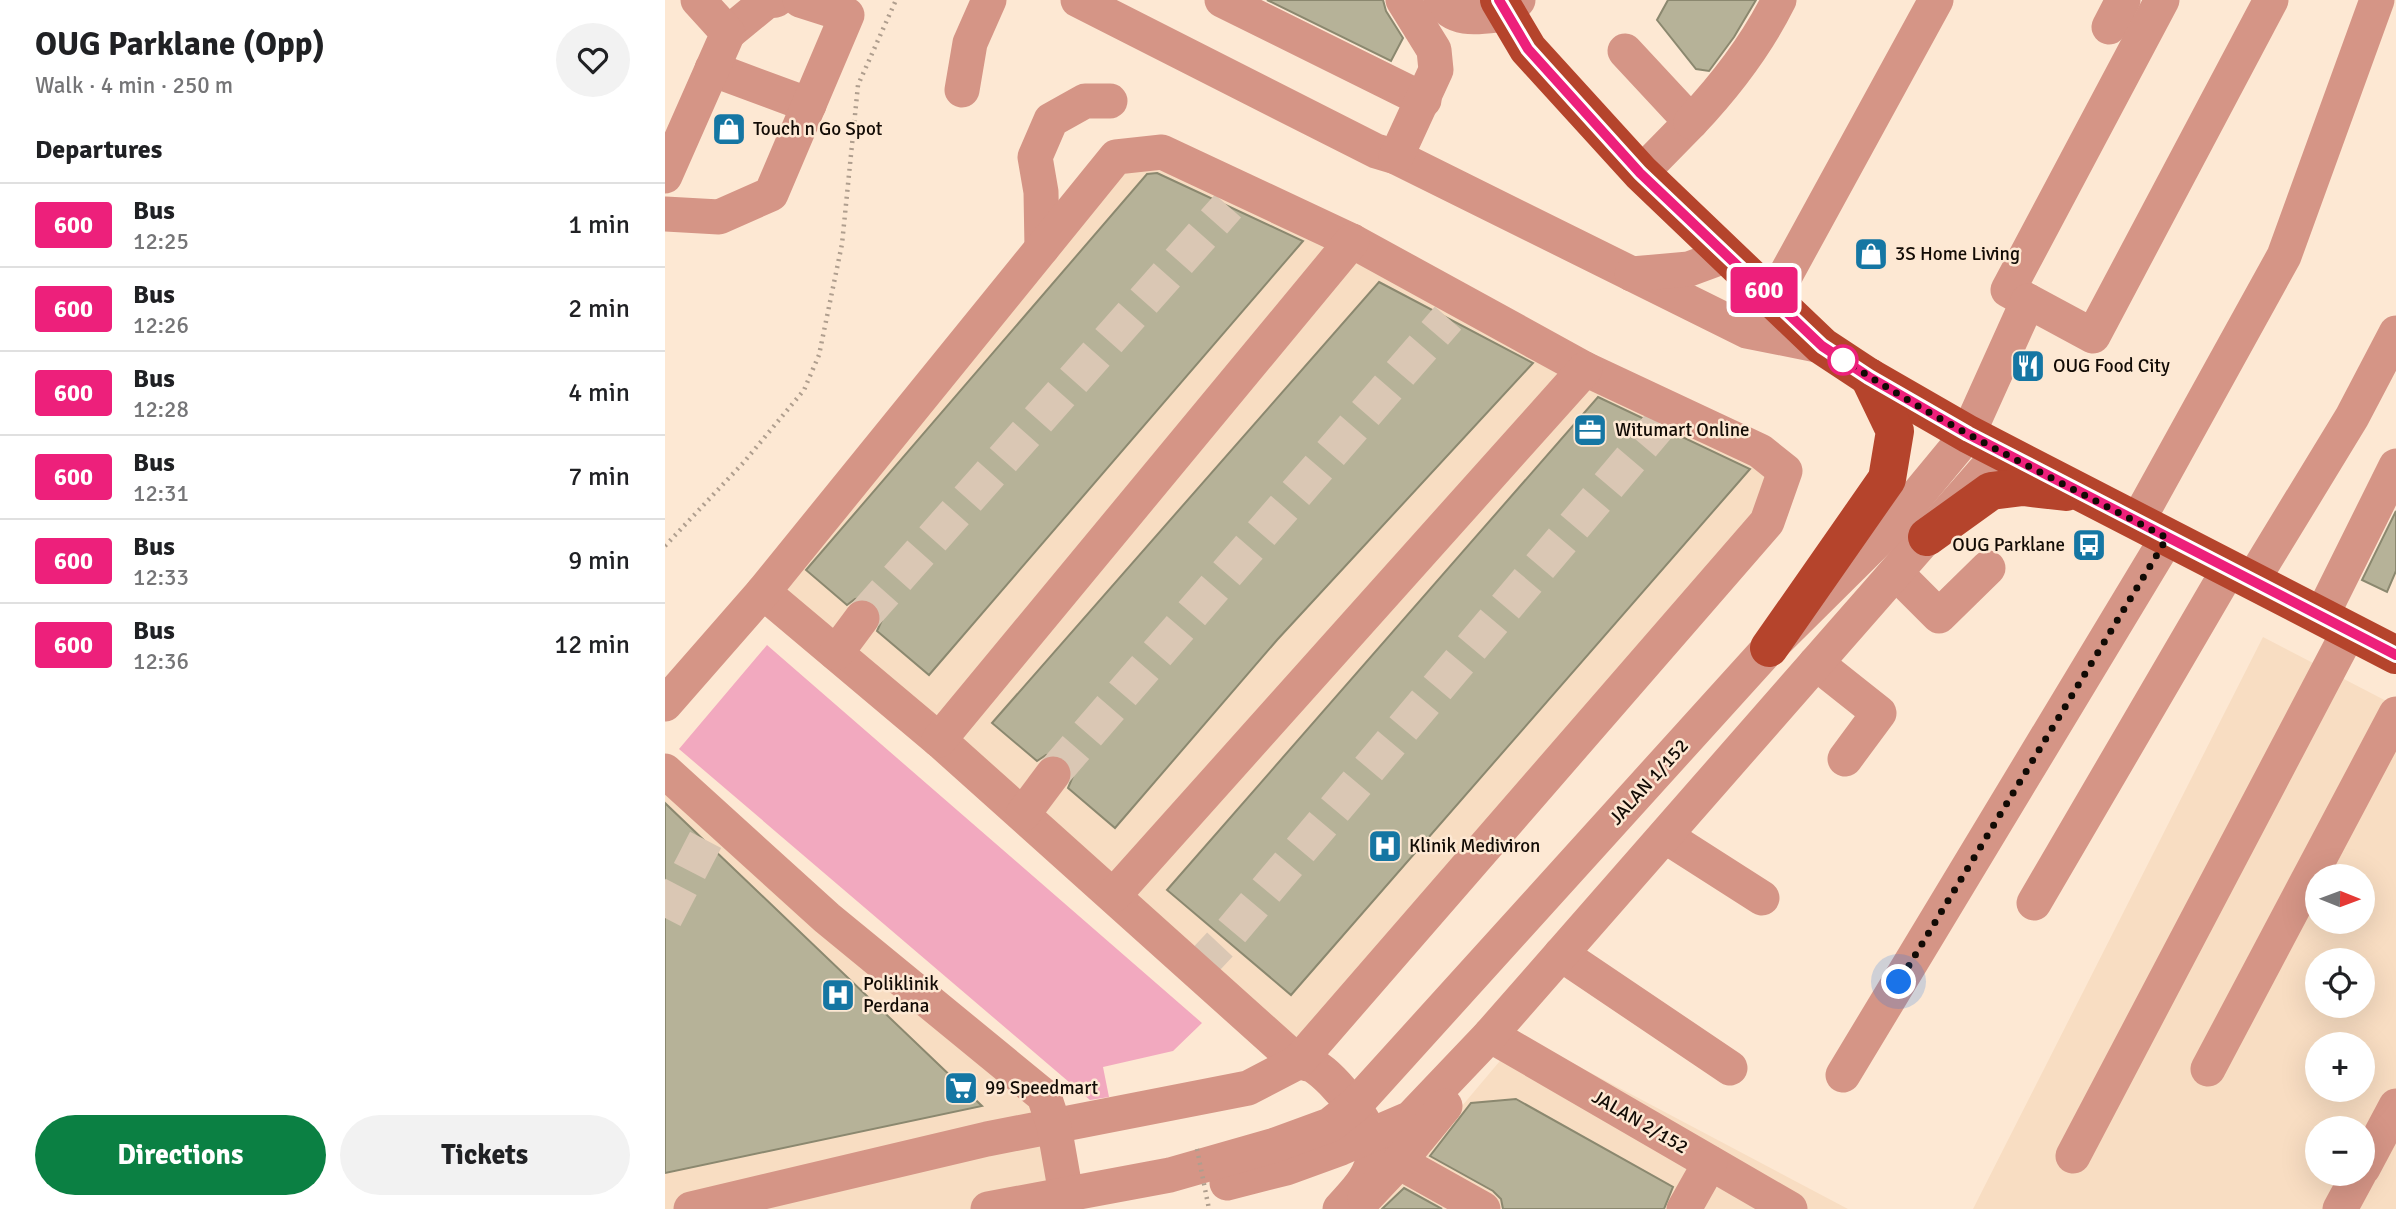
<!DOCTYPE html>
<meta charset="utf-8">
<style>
:root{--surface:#fff;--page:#f2f2f2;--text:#202124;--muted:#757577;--line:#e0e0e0;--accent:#0b8043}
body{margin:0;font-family:Signika,sans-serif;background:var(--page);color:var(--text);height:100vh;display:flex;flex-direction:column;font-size:26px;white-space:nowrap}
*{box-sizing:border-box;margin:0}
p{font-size:23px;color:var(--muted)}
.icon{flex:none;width:38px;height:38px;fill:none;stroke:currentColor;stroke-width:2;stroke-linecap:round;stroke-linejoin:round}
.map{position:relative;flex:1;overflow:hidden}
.drawer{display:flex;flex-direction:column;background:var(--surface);width:665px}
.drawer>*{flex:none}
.badge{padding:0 14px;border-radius:5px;font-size:24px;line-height:46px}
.needle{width:46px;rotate:91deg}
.tools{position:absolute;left:1640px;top:864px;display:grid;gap:14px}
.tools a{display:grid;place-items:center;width:70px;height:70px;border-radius:50%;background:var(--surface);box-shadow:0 7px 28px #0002;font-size:35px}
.you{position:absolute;width:35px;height:35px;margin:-18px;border:5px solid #fff;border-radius:50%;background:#1a73e8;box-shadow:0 0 0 10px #1a73e833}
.map>.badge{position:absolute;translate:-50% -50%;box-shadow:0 0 0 4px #fff}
h2{padding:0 35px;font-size:26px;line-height:63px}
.round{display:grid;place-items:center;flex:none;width:74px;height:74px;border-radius:37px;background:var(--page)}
.summary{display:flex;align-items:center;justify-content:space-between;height:119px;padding:0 35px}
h1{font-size:33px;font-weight:700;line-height:52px}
.cta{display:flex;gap:14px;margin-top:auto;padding:14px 35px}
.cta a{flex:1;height:80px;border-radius:42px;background:var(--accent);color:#fff;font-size:28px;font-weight:700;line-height:80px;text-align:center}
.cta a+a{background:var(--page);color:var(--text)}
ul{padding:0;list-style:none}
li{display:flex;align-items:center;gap:21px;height:84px;padding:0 35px;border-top:2px solid var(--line)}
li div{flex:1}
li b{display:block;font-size:26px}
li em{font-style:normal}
li .badge{min-width:77px;font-weight:700;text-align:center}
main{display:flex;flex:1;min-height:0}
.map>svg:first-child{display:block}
.built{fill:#f8ddc2;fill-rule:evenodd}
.green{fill:#f2a9bf}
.building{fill:#b6b298;stroke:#8b886f;stroke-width:2}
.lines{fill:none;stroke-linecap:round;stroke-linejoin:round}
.minor-tunnel{stroke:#dac7b4;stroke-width:35;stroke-dasharray:35 18;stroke-linecap:butt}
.path{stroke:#af9e8e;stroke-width:4.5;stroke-dasharray:2 5;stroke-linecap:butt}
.minor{stroke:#d59586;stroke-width:35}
.major{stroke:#b5442c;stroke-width:38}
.path-bridge{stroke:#af9e8e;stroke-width:4.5;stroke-dasharray:2 5;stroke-linecap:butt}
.line-casing{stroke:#fff;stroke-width:16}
.line{stroke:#ed207b;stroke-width:10}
.walk{stroke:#120b05;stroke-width:7;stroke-dasharray:0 12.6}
.stop-dot{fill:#fff;stroke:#ed207b;stroke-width:3.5}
.labels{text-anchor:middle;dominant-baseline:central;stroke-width:5;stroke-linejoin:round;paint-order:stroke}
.poi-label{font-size:19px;fill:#120b05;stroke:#fde8d3;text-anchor:start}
.street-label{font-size:19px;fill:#120b05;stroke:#fde8d3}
</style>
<main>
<section class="drawer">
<div class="summary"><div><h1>OUG Parklane (Opp)</h1><p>Walk · 4 min · 250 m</p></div><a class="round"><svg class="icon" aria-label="heart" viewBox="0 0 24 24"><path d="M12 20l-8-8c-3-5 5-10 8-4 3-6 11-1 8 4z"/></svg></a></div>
<h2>Departures</h2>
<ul>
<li><span class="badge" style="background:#ed207b;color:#fff">600</span><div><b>Bus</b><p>12:25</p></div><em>1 min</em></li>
<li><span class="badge" style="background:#ed207b;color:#fff">600</span><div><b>Bus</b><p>12:26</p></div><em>2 min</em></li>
<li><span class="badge" style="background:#ed207b;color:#fff">600</span><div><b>Bus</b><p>12:28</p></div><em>4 min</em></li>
<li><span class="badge" style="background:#ed207b;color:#fff">600</span><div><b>Bus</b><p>12:31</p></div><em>7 min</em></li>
<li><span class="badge" style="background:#ed207b;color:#fff">600</span><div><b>Bus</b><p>12:33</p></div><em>9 min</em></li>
<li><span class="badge" style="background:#ed207b;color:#fff">600</span><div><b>Bus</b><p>12:36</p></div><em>12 min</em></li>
</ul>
<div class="cta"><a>Directions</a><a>Tickets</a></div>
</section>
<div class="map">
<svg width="1731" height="1209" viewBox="0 0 1731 1209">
<rect width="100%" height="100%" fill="#fde8d3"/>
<g class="built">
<polygon points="497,158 1113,474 1096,522 633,1054 105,591 454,163"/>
<path d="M1598,637L1731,706V1209H1308ZM1652,877H1698V922H1652ZM1652,961H1698V1006H1652ZM1652,1045H1698V1090H1652ZM1652,1129H1698V1174H1652Z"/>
<polygon points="0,779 373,1098 396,1209 0,1209"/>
<polygon points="856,1036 1183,1209 710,1209"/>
</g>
<polygon class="green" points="102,645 537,1023 508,1051 438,1067 444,1097 425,1100 14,749"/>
<g class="building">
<polygon points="602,0 718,0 721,11 738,38 726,61"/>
<polygon points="1003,0 1091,0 1069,37 1044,71 1031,69 992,20"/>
<polygon points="492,173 638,241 264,675 212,631 217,620 215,609 209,602 199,598 190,599 182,605 141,570 482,174"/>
<polygon points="714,282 868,363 612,640 450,828 403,788 408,776 407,767 401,758 390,754 381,755 372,761 327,723"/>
<polygon points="933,397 1085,469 626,995 502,890"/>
<polygon points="1731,511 1731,571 1722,592 1697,580"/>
<polygon points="0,803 317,1106 0,1173"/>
<polygon points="851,1099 1008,1187 999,1209 838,1209 836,1199 828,1191 765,1156 806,1103"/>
<polygon points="739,1188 777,1209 717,1209"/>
</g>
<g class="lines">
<g class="minor-tunnel">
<polyline points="197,618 563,206"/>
<polyline points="388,774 783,318"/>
<polyline points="0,918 52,818"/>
<polyline points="531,970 560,939 1007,410"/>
</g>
<polyline class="path" points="0,546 79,462 139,390 154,355 177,244 193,85 231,0"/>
<g class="minor">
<polyline points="413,0 711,151 731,157 1082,331 1157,346"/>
<polyline points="557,0 759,100"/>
<path d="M776,0C789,24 819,16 841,14L853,0"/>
<polyline points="1444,27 1458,0"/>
<polyline points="63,33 102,1 111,0"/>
<polyline points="960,51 1026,122 976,173"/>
<polyline points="47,69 144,105"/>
<polyline points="297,90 305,43 324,0"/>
<path d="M1026,122C1060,86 1092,44 1114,0"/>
<polyline points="731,157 771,70 769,50 738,0"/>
<polyline points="0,176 63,33 33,0"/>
<polyline points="0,214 54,217 106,194 182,15 135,0"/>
<polyline points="377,248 376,192 370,157 386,120 420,101 445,101"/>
<polyline points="967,274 1024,269 1062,255"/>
<polyline points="1108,298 1271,0"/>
<polyline points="1363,301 1343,290 1497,0"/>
<polyline points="1472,522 1619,256 1712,0"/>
<polyline points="1231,573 1274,616 1323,568"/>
<polyline points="1587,581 1687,417 1731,333"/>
<path d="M98,592L274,740L633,1062C638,1063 645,1064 649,1066C670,1079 711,1129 709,1154C707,1177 689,1193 675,1209"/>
<polyline points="1656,617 1731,466"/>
<polyline points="171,653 197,618"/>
<polyline points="1151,663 1214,713 1180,759"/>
<polyline points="0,704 98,592 451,157 497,152 687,241 920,369 1095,451 1120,471 1102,522 633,1062 583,1088 322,1139 26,1209"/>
<polyline points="274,740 687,241"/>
<polyline points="0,771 162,918 379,1096 389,1126 401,1194"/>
<polyline points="358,814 388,774"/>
<polyline points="1000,836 1097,898"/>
<polyline points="449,895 920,369"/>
<polyline points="1369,903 1564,569"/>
<polyline points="896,954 1065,1068"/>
<polyline points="825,1035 1125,1209"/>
<polyline points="1543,1069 1731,714"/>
<polyline points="1178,1075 1502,538"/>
<polyline points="1408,1156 1684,631"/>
<polyline points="734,1162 818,1209"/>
<polyline points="1698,1168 1731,1106"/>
<polyline points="562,1183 621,1168 676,1148 746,1118 825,1035 1336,452"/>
<polyline points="700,1198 734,1162 780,1106"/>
<polyline points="323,1209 505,1175 610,1145 665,1125 690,1105 1104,648 1226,527 1303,434 1363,301 1428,336 1606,0"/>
<polyline points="1019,1209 1045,1163"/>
<polyline points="1675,1209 1694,1174"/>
</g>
<g class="major">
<polyline points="834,0 863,49 976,173 1157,346 1204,377 1303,434 1731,655"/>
<polyline points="1262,537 1326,491 1358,487 1401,492"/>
<polyline points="1104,648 1222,479 1230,431 1204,377"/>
</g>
<polyline class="path-bridge" points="532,1149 544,1209"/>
</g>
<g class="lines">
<g class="line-casing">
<polyline id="line" points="834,0 863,49 975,173 1157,346 1204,377 1303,434 1731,655"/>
</g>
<use href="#line" class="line"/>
<path class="walk" d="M1178,360L1173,356C1277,426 1391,479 1502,538L1234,982"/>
</g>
<defs>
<g id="shop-square" transform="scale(1.75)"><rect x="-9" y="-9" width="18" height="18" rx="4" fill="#1576a3" stroke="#fde8d3"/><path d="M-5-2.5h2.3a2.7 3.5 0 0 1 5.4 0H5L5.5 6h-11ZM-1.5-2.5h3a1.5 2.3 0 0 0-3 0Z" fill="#fff"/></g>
<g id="restaurant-square" transform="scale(1.75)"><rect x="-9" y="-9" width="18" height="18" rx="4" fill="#1576a3" stroke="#fde8d3"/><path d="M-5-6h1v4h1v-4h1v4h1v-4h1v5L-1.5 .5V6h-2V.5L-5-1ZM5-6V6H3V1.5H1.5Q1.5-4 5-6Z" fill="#fff"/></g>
<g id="office-square" transform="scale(1.75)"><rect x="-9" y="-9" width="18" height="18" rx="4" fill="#1576a3" stroke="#fde8d3"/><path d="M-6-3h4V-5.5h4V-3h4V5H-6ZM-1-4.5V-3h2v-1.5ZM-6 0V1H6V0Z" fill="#fff"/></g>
<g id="bus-square" transform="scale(1.75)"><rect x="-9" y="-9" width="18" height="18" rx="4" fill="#1576a3" stroke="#fde8d3"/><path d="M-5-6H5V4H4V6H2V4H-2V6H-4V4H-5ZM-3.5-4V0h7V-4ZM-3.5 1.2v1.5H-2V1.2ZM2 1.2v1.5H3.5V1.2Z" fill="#fff"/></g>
<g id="hospital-square" transform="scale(1.75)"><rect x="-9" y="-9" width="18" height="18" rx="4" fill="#1576a3" stroke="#fde8d3"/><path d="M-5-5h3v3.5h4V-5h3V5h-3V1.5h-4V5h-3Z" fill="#fff"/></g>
<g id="supermarket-square" transform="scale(1.75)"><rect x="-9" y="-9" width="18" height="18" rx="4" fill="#1576a3" stroke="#fde8d3"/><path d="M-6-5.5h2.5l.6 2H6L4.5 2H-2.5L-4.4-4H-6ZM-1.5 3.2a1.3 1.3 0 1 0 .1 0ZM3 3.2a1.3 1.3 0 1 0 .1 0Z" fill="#fff"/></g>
</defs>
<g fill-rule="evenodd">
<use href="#shop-square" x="64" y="129"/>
<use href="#shop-square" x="1206" y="254"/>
<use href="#restaurant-square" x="1363" y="366"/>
<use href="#office-square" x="925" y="430"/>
<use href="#bus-square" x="1424" y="545"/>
<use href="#hospital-square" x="720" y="846"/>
<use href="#hospital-square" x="173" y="995"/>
<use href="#supermarket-square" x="296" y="1088"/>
</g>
<circle class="stop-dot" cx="1178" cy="360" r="14"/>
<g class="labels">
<g class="poi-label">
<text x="88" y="129">Touch n Go Spot</text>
<text x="1230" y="254">3S Home Living</text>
<text x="1388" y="366">OUG Food City</text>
<text x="950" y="430">Witumart Online</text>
<text x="1400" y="545" text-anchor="end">OUG Parklane</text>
<text x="744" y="846">Klinik Mediviron</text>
<text x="198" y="984">Poliklinik<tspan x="198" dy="22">Perdana</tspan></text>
<text x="320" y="1088">99 Speedmart</text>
</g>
<g class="street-label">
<text transform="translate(984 782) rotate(-48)">JALAN 1/152</text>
<text transform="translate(975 1122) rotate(30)">JALAN 2/152</text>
</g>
</g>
</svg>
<div class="tools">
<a><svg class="needle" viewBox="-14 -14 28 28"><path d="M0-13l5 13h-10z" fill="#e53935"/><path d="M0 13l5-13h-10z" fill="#757577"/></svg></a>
<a><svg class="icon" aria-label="locate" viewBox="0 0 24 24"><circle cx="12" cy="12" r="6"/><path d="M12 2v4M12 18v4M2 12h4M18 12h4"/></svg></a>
<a>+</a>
<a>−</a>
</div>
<div class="you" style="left:1234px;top:982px"></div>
<b class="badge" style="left:1099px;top:290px;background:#ed207b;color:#fff">600</b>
</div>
</main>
